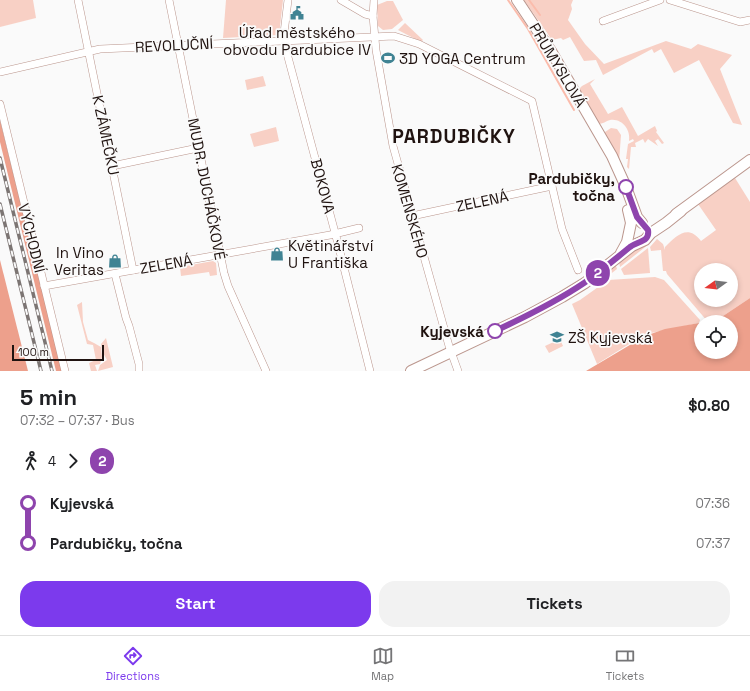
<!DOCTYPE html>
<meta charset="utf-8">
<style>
:root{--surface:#fff;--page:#f2f2f2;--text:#202124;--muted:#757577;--line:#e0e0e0;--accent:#7c3aed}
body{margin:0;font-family:"Space Grotesk",sans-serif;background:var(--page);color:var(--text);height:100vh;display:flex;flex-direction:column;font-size:15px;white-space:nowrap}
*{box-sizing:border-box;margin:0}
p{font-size:13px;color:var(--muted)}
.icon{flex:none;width:22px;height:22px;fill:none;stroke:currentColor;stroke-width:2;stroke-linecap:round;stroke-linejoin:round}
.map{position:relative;height:371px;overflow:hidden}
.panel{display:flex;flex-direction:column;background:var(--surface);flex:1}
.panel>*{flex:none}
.badge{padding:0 8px;border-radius:13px;font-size:14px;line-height:26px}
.needle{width:26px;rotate:255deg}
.tools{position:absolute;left:694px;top:263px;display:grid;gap:8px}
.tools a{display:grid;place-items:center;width:44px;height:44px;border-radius:50%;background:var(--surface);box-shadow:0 2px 6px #0003;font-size:20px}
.scale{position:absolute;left:12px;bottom:10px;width:92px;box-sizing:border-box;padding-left:4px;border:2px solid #201310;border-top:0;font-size:11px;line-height:14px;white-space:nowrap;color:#201310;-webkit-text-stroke:3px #fafafa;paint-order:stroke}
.map>.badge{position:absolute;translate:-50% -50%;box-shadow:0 0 0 2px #fff}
.legs{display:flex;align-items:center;gap:6px;height:44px;padding:0 20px;font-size:13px}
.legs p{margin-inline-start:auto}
.headline{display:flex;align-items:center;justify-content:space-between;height:68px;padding:0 20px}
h1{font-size:22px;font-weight:800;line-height:30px}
.button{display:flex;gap:8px;margin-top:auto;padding:8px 20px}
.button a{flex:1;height:46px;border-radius:16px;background:var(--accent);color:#fff;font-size:16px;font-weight:800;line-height:46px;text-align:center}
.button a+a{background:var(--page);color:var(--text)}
ul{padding:0 20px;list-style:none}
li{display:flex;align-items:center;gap:14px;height:40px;font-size:15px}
li i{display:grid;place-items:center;width:6px;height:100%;margin:0 5px;background:currentColor}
li i::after{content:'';width:10px;height:10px;margin:-5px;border:3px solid;border-radius:50%;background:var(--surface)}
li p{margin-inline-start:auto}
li:first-child i{background:linear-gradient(#0000 50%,currentColor 0)}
li:last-child i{background:linear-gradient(currentColor 50%,#0000 0)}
.tabs{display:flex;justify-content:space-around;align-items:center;height:56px;border-top:1px solid var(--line);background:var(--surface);font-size:11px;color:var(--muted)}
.tabs a{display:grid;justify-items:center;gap:2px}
.tabs .selected{color:var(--accent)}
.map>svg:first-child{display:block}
.green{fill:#f8d0c5;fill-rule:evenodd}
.forest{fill:#eda08c}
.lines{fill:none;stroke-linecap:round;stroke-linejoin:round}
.stream{stroke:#fbbcac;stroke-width:2}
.street-casing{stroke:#bb968d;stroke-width:8}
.secondary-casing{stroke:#bb968d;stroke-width:12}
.street{stroke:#fff;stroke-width:7}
.secondary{stroke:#fff;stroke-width:10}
.rail-casing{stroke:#7c7573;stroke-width:3.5}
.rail{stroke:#fafafa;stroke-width:2;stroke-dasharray:6;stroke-linecap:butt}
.line-1-casing{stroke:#fff;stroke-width:9}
.line-1{stroke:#8e44ad;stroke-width:6}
.stop-1-dot{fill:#fff;stroke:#8e44ad;stroke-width:2}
.labels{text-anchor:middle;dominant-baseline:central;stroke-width:3.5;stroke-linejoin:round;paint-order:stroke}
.poi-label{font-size:15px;fill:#201310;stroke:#fafafa;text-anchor:start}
.street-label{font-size:15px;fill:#201310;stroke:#fafafa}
.stop-label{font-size:15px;font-weight:bold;fill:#201310;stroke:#fafafa;text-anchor:end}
.district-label{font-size:19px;font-weight:bold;letter-spacing:1px;fill:#201310;stroke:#fafafa}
</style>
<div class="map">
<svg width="750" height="371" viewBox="0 0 750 371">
<rect width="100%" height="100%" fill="#fafafa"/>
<g class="green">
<polygon points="0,0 33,0 36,18 0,27"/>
<polygon points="226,0 283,0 279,35 223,38"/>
<polygon points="524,0 573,0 571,5 572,9 568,20 585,44 604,64 666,41 691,49 698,44 732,55 720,69 742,125 733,123 699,60 674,73 661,49 654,53 652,49 603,75 596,60 584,61 570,37 563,40 561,38 552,40"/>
<polygon points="387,1 393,1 403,20 392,29 383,30 378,26 377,5"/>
<polygon points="405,23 423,40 421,42 398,30"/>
<polygon points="263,76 266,86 247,90 245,80"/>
<path d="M595,79L590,84L608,114L622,107L638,136L655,126L657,131L656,132L664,143L662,144L658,139L655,141L658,146L648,139L645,143L643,139L635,143L636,147H631L629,169L627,167L628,159H626L628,144L634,141L633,139L629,141C631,130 622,118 610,120C606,121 603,124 598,124L579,89L582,86Z"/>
<polygon points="276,127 279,141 254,147 250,134"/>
<polygon points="611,128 617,129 621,135 619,162 605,134 605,132"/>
<path d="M735,178L750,202V298L714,322H708L667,274L666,271H663L661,250L651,251L650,247L657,239L663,244L665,250V247C677,235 688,224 701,241L716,230L698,204ZM701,270H731V300H701Z"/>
<polygon points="656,232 649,244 620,267 619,262 629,252 645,244 646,245"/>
<polygon points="648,248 650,273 624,275 621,269"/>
<polygon points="213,261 216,263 217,275 210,276 209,272 181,276 180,267"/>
<polygon points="614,266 616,266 617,269 595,286 592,282"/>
<polygon points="655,277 664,280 700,320 699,323 651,333 634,341 597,364 572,304 580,300 608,280"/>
<polygon points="82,302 83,322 88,340 94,343 101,347 102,357 100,364 95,365 97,371 91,371 89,363 96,360 93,345 87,344 77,305"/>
<polygon points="106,338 113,367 98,371 100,365 107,360 102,351 101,344"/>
<polygon points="560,339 563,346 549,353 545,346"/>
</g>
<g class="forest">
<polygon points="0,120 62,371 56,371 0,142"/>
<polygon points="0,260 28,371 0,371"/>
<polygon points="750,298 750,371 586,371 645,336 665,329 699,323 701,323 701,352 731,352 731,322 714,322"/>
</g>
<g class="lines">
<g class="stream">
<polyline points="508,0 528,29 574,110"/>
<polyline points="529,0 540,15"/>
</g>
<g class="street-casing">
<g id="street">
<polyline points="78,0 133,270"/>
<polyline points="169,0 224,273 228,286 266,371"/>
<polyline points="288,0 284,33 285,46 337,240 370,371"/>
<polyline points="341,0 365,14 373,16"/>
<polyline points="374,0 373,16 376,50 393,146 449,346 458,371"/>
<polyline points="670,0 740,22 750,20"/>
<polyline points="603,21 660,0"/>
<polyline points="0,72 100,49 394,36 419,44 532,101 562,229 578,270"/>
<polyline points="0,104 65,371"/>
<polyline points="112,166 198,148"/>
<polyline points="412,216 552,186"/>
<polyline points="115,274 126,318 129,326 139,364 139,371"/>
<polyline points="44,286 330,235 359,228"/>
</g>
</g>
<g class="secondary-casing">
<g id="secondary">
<polyline points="517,0 551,51 612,156 626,187 637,217 642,223"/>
<polyline points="676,214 750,160"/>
<polyline points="621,253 627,242 631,223 628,210"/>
<polyline points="411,371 525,317 562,297 585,283 632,246 645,240 651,233 666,223 681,211"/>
</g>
</g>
<use href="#street" class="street"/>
<use href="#secondary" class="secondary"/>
<g class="rail-casing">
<g id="rail">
<polyline points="0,158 52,371"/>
<polyline points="0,204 41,371"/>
</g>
</g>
<use href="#rail" class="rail"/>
</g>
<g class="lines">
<g class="line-1-casing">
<path id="line-1" d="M495,331C525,317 556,302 584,283C600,272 615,259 630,247C638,241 650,242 648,230L637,217L626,187"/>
</g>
<use href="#line-1" class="line-1"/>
</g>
<defs>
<g id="civic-bare" transform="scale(1.08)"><path d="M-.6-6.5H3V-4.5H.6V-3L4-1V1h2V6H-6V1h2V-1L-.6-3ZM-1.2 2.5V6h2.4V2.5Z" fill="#408393" stroke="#fafafa" stroke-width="2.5" paint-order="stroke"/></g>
<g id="stadium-bare" transform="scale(1.08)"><path d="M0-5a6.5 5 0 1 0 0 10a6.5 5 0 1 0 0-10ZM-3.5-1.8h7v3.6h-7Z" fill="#408393" stroke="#fafafa" stroke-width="2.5" paint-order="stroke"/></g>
<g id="shop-bare" transform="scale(1.08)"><path d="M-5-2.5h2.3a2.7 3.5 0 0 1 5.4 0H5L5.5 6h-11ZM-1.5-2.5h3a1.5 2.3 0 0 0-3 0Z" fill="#408393" stroke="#fafafa" stroke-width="2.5" paint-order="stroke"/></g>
<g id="school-bare" transform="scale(1.08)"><path d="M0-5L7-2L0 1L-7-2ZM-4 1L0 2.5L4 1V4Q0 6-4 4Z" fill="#408393" stroke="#fafafa" stroke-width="2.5" paint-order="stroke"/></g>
</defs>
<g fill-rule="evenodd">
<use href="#civic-bare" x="297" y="13"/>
<use href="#stadium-bare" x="388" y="58"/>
<use href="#shop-bare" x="277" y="254"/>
<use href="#shop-bare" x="115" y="261"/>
<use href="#school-bare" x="557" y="337"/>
</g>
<g class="stop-1-dot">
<circle cx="626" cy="187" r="7"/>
<circle cx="495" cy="331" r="7"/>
</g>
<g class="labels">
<g class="poi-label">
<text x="297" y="32" text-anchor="middle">Úřad městského<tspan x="297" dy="17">obvodu Pardubice IV</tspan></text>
<text x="399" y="58">3D YOGA Centrum</text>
<text x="288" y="245">Květinářství<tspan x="288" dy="17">U Františka</tspan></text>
<text x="104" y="252" text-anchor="end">In Vino<tspan x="104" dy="17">Veritas</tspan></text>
<text x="568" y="337">ZŠ Kyjevská</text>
</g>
<g class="street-label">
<text transform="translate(174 45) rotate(-3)">REVOLUČNÍ</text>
<text transform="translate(558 65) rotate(59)">PRŮMYSLOVÁ</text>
<text transform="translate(106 135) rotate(78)">K ZÁMEČKU</text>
<text transform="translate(323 186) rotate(75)">BOKOVA</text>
<text transform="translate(207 189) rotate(79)">MUDR. DUCHÁČKOVÉ</text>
<text transform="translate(482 201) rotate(-12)">ZELENÁ</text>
<text transform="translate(410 211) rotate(74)">KOMENSKÉHO</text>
<text transform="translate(32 238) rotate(76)">VÝCHODNÍ</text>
<text transform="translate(166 264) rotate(-10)">ZELENÁ</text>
</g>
<g class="stop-label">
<text x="615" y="178">Pardubičky,<tspan x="615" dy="17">točna</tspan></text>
<text x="484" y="331">Kyjevská</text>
</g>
<g class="district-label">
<text x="454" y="136">PARDUBIČKY</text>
</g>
</g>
</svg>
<div class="tools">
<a><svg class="needle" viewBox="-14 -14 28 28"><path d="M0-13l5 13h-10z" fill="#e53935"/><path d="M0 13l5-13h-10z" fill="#757577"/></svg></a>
<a><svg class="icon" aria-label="locate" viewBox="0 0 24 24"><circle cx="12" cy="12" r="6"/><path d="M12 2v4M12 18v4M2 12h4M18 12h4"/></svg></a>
</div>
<div class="scale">100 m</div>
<b class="badge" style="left:598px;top:273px;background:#8e44ad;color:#fff">2</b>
</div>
<section class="panel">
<div class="headline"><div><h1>5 min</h1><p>07:32 – 07:37 · Bus</p></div><b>$0.80</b></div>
<div class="legs"><svg class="icon" aria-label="walk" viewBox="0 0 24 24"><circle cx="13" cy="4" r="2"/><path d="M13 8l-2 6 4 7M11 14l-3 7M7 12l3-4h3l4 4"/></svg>4<svg class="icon" aria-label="forward" viewBox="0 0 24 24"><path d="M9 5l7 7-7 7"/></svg><b class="badge" style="background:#8e44ad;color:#fff">2</b></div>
<ul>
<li><i style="color:#8e44ad"></i><b>Kyjevská</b><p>07:36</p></li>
<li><i style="color:#8e44ad"></i><b>Pardubičky, točna</b><p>07:37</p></li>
</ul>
<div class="button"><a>Start</a><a>Tickets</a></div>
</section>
<nav class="tabs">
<a class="selected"><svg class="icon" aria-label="directions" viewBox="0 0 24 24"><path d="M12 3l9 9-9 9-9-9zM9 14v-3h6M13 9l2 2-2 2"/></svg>Directions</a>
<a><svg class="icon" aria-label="map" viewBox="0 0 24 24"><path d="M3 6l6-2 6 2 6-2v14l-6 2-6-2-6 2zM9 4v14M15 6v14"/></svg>Map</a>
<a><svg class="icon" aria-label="tickets" viewBox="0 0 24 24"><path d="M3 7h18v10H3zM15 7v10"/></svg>Tickets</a>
</nav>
